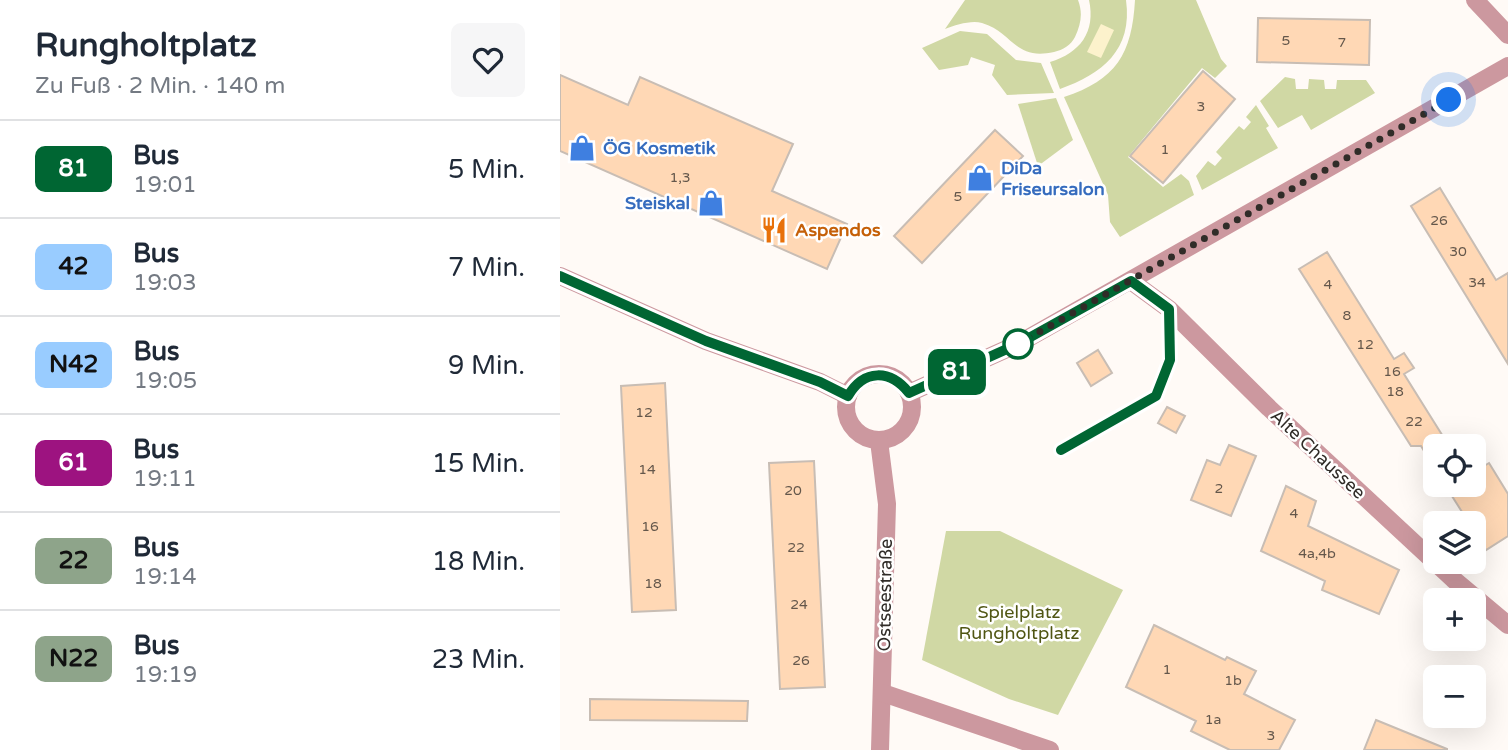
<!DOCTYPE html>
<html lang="de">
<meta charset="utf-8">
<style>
:root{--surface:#fff;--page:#f6f6f7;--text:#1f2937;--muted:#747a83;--line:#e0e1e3}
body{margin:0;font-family:"Varela Round",sans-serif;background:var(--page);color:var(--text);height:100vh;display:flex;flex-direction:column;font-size:26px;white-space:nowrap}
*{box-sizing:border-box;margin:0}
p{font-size:23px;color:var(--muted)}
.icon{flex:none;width:38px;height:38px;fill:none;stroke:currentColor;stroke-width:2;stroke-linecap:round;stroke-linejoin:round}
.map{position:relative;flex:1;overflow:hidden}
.sheet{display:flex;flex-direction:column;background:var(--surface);width:560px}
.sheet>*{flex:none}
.badge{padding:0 14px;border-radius:10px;font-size:24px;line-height:46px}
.tools{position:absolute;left:863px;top:434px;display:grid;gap:14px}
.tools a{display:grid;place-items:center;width:63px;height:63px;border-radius:10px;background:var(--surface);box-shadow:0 7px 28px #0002;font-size:35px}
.you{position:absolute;width:35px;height:35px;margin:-18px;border:5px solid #fff;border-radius:50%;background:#1a73e8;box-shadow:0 0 0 10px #1a73e833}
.map>.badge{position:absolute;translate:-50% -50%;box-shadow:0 0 0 4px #fff}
.round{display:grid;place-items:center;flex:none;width:74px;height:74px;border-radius:10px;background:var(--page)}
.headline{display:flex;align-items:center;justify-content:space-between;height:119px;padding:0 35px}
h1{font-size:33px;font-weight:700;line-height:52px}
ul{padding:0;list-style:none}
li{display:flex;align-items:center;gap:21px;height:98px;padding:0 35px;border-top:2px solid var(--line)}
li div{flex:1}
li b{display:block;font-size:26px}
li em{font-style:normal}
li .badge{min-width:77px;font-weight:700;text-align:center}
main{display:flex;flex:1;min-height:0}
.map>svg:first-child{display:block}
.green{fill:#d0d8a4}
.sand{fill:#fcf2cc}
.building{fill:#ffd8b5;stroke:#c8bdb4;stroke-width:2}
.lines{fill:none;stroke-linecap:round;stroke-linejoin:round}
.minor{stroke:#cc989f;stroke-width:18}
.line-casing{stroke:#fff;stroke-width:16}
.line{stroke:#063;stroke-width:10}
.walk{stroke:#302c28;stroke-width:7;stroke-dasharray:0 12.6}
.stop-dot{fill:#fff;stroke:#063;stroke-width:3.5}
.labels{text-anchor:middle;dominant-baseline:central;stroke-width:5;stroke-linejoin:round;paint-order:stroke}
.number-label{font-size:14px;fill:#64574b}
.shop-label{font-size:18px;font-weight:bold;fill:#366cbe;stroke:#fff;text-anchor:start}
.food-label{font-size:18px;font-weight:bold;fill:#c56008;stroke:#fff;text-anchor:start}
.street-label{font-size:18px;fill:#302c28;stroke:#fff}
.park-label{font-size:18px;fill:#505613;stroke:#fff}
</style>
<main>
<section class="sheet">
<div class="headline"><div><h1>Rungholtplatz</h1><p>Zu Fuß · 2 Min. · 140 m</p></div><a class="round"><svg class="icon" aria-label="heart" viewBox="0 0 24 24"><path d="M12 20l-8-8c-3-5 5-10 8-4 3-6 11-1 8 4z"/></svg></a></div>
<ul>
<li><span class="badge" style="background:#063;color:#fff">81</span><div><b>Bus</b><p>19:01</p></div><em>5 Min.</em></li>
<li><span class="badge" style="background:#9cf;color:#111">42</span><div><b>Bus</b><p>19:03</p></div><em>7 Min.</em></li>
<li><span class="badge" style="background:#9cf;color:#111">N42</span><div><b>Bus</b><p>19:05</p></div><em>9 Min.</em></li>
<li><span class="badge" style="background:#9d1380;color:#fff">61</span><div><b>Bus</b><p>19:11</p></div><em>15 Min.</em></li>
<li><span class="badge" style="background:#8ea48a;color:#111">22</span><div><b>Bus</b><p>19:14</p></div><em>18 Min.</em></li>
<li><span class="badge" style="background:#8ea48a;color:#111">N22</span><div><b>Bus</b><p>19:19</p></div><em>23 Min.</em></li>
</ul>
</section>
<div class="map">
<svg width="948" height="750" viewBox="0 0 948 750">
<rect width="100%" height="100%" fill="#fffaf6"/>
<g class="green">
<path d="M405,0H518C523,13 521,24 515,37C511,45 503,50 494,52C454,61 453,32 422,23C411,20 396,25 385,29Z"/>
<path d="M529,0H566C573,50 542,74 500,89L490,62C520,53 536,32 529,0Z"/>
<path d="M575,0H636L661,59L667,66L655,78L642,68L568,157L603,187L621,174L629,181L634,195L560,237L550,222L548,195L504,97C556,80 572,54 575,0Z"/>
<polygon points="400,31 427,34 456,60 481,63 494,93 447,95 432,75 435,65 411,57 408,65 379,70 362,48"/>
<polygon points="725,77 735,79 736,89 748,89 749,79 764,80 765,89 776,89 777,80 806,80 815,93 751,130 742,115 718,128 700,101"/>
<polygon points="496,98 513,140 478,166 458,104"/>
<polygon points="696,105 709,126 706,128 718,148 642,190 636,176 648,161 655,166 662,158 656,152 679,126 684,130 691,122 686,117"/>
<polygon points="386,531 440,531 563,590 498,715 449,699 362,660"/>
</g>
<polygon class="sand" points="541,24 554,30 541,58 527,52"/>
<g class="building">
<polygon points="698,18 810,20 809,65 697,62"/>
<polygon points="643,71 675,99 603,183 570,156"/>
<polygon points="0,75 68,105 80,77 233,144 212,191 287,224 267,269 0,151"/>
<polygon points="435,130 463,156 362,263 334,236"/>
<polygon points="880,188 936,280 948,273 948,364 851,206"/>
<polygon points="767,252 834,359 844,353 854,368 844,374 889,446 875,446 875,469 861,446 851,446 739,269"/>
<polygon points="538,350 552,373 531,386 517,363"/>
<polygon points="105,383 116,610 72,612 61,386"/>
<polygon points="607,407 625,416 616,433 598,423"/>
<polygon points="669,445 696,456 671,516 631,500 647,460 660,465"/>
<polygon points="254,461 265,687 220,689 209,463"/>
<polygon points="929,463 948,494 948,536 926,550 914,531 914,523 909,523 885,485 914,485 914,472"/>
<polygon points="726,486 756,501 748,526 839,570 819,614 762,590 765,581 701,551"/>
<polygon points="594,625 665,660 667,657 696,671 684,694 735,720 719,750 670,750 631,731 636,721 566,687"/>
<polygon points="30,699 188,701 187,721 30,720"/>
<polygon points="816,720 887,749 887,750 804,750"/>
</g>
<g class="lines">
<g class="minor">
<polyline points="915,0 948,35"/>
<polyline points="0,276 146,341 260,382 288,396"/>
<polyline points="571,281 609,309 709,408 893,579 948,625"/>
<circle cx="319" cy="407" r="33"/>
<polyline points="349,393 458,344 948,66"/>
<polyline points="319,441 327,504 320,750"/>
<polyline points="323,693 490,750"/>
</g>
</g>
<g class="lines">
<g class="line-casing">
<path id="line" d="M0,276L146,341L260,382L288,396C304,369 330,369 349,393L458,344L571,281L609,309L610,360L596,396L501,450"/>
</g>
<use href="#line" class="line"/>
<polyline class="walk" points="458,344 889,100"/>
</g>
<defs>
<g id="shop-bare" transform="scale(2.1)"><path d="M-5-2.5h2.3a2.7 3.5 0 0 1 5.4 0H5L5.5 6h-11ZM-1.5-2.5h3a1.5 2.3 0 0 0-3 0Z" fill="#3f7fe0" stroke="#fff" stroke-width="2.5" paint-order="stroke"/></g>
<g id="restaurant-bare" transform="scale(2.1)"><path d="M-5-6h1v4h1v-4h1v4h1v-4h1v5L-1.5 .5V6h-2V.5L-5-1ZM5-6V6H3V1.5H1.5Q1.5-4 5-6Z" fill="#e8710a" stroke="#fff" stroke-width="2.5" paint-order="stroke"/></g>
</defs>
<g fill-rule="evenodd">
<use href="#shop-bare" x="22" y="148"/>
<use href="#shop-bare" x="420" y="178"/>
<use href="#shop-bare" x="151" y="203"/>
<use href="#restaurant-bare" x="214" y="230"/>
</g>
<circle class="stop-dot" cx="458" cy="344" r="14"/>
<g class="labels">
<g class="number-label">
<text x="726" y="40">5</text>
<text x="782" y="42">7</text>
<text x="641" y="106">3</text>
<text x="605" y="149">1</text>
<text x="120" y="177">1,3</text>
<text x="398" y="196">5</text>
<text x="879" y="220">26</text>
<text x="898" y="251">30</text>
<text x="917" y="282">34</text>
<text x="768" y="284">4</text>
<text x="787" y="315">8</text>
<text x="805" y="344">12</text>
<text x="832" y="371">16</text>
<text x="835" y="391">18</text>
<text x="84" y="412">12</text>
<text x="854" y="421">22</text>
<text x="87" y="469">14</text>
<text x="659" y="488">2</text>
<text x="233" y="490">20</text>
<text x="734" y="513">4</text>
<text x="90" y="526">16</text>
<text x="236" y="547">22</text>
<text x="757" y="553">4a,4b</text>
<text x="93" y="583">18</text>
<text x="239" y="604">24</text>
<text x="241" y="660">26</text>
<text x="607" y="669">1</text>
<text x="673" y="680">1b</text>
<text x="653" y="719">1a</text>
<text x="711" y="735">3</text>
</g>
<g class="shop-label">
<text x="43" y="148">ÖG Kosmetik</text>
<text x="441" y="168">DiDa<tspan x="441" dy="21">Friseursalon</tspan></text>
<text x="130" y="203" text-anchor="end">Steiskal</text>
</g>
<g class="food-label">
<text x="235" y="230">Aspendos</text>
</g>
<g class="street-label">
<text transform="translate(758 454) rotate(43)">Alte Chaussee</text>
<text transform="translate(325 595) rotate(-89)">Ostseestraße</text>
</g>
<g class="park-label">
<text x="459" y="612">Spielplatz<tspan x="459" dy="21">Rungholtplatz</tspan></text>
</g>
</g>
</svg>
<div class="tools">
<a><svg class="icon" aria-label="locate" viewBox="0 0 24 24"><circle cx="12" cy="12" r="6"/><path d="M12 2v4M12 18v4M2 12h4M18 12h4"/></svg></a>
<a><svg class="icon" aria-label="layers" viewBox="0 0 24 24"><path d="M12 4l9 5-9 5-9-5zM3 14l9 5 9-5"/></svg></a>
<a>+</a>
<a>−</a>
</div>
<div class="you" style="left:889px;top:100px"></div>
<b class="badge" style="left:397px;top:372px;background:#063;color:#fff">81</b>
</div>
</main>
